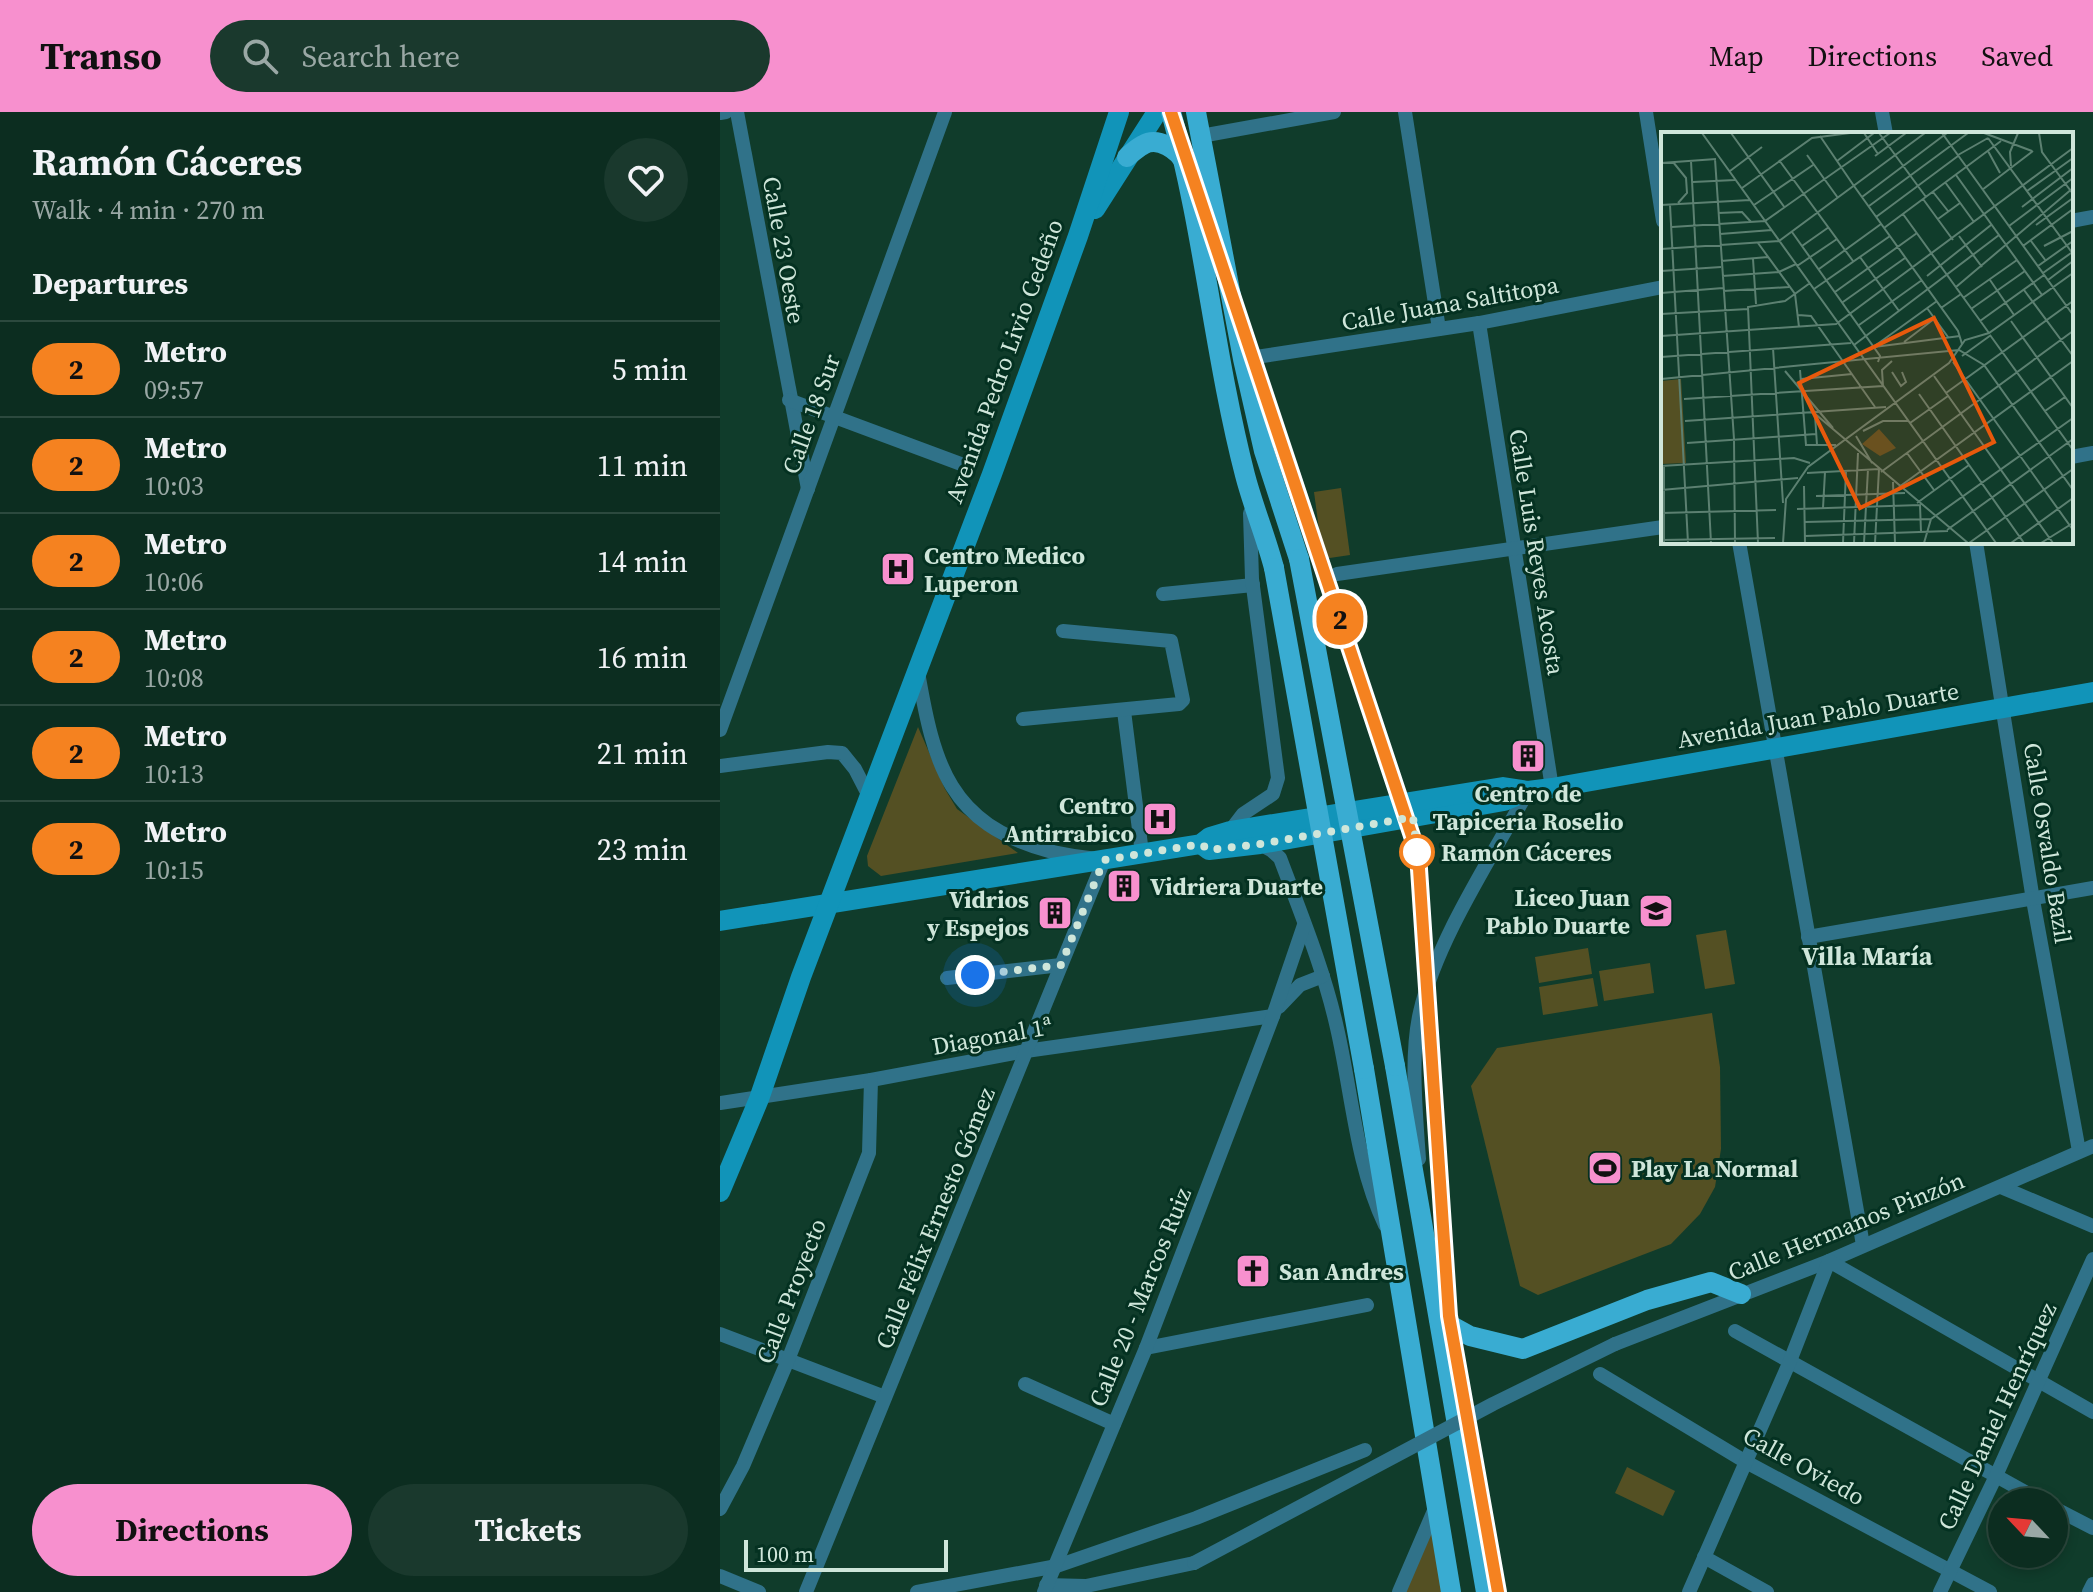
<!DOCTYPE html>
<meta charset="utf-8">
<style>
:root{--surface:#0c2d20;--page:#1a392d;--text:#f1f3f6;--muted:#9aa8a5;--line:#2c493e;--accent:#f790ce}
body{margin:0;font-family:"Source Serif 4",serif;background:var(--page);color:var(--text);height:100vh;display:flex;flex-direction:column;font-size:30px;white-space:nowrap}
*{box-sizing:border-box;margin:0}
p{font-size:26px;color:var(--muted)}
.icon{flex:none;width:44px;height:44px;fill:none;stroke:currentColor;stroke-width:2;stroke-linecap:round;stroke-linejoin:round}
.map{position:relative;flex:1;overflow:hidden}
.drawer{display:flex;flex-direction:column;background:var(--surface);width:720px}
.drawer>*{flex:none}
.badge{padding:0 16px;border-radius:26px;font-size:28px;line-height:52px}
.needle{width:52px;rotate:296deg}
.controls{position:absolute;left:1268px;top:1376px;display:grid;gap:16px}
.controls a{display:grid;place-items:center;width:80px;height:80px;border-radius:50%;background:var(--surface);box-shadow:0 4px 12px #0003,0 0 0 2px var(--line);font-size:40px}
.scale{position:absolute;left:24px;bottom:20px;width:204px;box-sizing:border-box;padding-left:8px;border:4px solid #cfe6da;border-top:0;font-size:22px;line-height:28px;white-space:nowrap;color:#cfe6da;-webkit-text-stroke:6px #043121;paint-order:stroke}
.you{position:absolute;width:40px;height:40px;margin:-20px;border:6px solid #fff;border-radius:50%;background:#1a73e8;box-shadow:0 0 0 12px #1a73e833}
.map>.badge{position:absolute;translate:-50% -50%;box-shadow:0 0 0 4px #fff}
h2{padding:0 32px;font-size:30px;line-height:72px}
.round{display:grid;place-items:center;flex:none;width:84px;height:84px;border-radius:42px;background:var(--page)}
.headline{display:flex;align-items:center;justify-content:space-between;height:136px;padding:0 32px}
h1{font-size:38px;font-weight:700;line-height:60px}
.button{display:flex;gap:16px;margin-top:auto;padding:16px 32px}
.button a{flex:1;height:92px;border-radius:48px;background:var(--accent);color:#111;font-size:32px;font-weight:700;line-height:92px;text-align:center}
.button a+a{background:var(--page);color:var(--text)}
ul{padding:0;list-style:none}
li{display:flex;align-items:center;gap:24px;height:96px;padding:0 32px;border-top:2px solid var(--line)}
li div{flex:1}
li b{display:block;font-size:30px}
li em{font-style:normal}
li .badge{min-width:88px;font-weight:700;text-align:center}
header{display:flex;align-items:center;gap:48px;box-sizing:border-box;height:112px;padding:0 40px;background:var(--accent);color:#111}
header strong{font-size:38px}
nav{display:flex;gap:44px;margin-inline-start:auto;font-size:28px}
.search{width:560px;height:72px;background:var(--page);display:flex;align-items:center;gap:20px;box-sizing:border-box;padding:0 28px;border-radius:44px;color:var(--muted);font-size:30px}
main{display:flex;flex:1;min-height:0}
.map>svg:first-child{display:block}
.green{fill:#545023}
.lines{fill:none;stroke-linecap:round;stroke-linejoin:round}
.minor{stroke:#307289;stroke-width:14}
.secondary{stroke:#1194b9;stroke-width:20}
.primary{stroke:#39acd2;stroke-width:20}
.minor-bridge{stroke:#307289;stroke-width:14}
.primary-bridge{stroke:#39acd2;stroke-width:20}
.line-casing{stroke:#fff;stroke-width:18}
.line{stroke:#f58220;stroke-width:12}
.walk{stroke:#cfe6da;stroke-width:8;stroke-dasharray:0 14.4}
.stop-dot{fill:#fff;stroke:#f58220;stroke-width:4}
.labels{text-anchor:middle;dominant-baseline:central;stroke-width:6;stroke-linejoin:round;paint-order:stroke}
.street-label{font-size:24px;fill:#cfe6da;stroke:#043121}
.poi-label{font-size:24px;font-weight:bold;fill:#cfe6da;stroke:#043121;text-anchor:start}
.stop-label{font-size:24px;font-weight:bold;fill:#cfe6da;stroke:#043121;text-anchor:start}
.neighbourhood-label{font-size:26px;font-weight:bold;fill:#cfe6da;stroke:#043121}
.inset-road{fill:none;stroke:#5c8071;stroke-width:2}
.view{fill:#e8590c;fill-opacity:0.15;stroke:#e8590c;stroke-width:4}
.inset-edge{fill:none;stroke:#cfe6da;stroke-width:4}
</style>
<header>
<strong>Transo</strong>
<div class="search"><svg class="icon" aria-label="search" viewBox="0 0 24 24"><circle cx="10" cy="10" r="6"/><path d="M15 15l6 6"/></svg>Search here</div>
<nav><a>Map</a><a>Directions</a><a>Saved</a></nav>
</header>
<main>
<section class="drawer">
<div class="headline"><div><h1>Ramón Cáceres</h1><p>Walk · 4 min · 270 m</p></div><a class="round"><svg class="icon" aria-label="heart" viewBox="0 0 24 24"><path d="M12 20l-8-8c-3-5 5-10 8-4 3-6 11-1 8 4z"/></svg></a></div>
<h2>Departures</h2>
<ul>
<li><span class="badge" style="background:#f58220;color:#111">2</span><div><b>Metro</b><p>09:57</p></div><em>5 min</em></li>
<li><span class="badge" style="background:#f58220;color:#111">2</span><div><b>Metro</b><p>10:03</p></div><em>11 min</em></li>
<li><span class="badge" style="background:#f58220;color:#111">2</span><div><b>Metro</b><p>10:06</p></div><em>14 min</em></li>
<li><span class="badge" style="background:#f58220;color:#111">2</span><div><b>Metro</b><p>10:08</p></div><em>16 min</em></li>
<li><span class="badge" style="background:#f58220;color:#111">2</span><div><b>Metro</b><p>10:13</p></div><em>21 min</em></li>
<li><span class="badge" style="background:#f58220;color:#111">2</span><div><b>Metro</b><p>10:15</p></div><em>23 min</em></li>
</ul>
<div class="button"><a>Directions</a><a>Tickets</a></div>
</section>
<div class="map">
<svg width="1373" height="1480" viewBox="0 0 1373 1480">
<rect width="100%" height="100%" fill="#103c2b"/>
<g class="green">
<polygon points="621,376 630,443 603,447 594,380"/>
<polygon points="198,615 225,677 237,697 298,741 161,764 148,754 147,744"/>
<polygon points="1006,818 1015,872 985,877 976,823"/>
<polygon points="868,836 872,862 819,871 815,845"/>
<polygon points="930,851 934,881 884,889 879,859"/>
<polygon points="873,866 878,894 823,903 819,875"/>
<polygon points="992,901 1000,955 1001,1037 995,1075 980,1102 951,1132 818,1183 800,1174 751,974 777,936"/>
<polygon points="907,1355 955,1379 943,1404 895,1381"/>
<polygon points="713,1412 723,1480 685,1480"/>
</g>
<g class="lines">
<g class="minor">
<polyline points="17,0 88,377"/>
<polyline points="685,0 719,217"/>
<polyline points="926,0 943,109"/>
<polyline points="1162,0 1166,22"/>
<polyline points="0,1 6,0"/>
<polyline points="481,24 614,0"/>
<polyline points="1351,109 1373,105"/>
<polyline points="759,211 832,676"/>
<polyline points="523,247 759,211 943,175"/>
<polyline points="69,288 249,355"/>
<polyline points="1351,345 1373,341"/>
<polyline points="1019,430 1143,1133"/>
<polyline points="1256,430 1313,788 1359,1039"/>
<polyline points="617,462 943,415"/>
<polyline points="443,482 533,473"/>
<polyline points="404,599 422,741"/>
<polyline points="303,607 459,592 463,588 451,529 343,519"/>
<polyline points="0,618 225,0"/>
<polyline points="0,654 108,640 122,641 135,657 150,686"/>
<polyline points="510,719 523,702 553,682 558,666 532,467 530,401"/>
<path d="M540,732L551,738L560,746C581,802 604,858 617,916C632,981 636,1052 665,1113"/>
<polyline points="1088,825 1373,776"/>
<polyline points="227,866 341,853"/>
<polyline points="559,895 580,873 603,864"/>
<polyline points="0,991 151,968 306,939 553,904"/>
<path d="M699,1047C696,1002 690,943 700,900C717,827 772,745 808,679"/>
<polyline points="1281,1075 1373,1114"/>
<polyline points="1015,1219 1323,1390"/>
<polyline points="0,1222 165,1285"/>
<polyline points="895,1232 1109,1149 1373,1034"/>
<polyline points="426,1236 647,1193"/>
<polyline points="880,1262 1026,1350 1270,1480"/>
<polyline points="305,1272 394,1312"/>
<polyline points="1334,1396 1373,1416"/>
<polyline points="0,1397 23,1354 68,1248 149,1041 151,968"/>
<polyline points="984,1445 1047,1480"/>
<polyline points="0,1464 39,1480"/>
<polyline points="326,1473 366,1474 474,1451"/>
<path d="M86,1480L384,748C366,745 346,744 329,739C229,712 214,653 198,560"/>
<polyline points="197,1480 337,1454 476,1406 645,1338"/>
<polyline points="324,1480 426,1236 553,904 584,813"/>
<polyline points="679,1480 716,1394"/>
<polyline points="969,1480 1070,1249 1109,1149 1373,1300"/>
<polyline points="1220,1480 1275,1366 1373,1147"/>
<polyline points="1369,1480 1373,1472"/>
</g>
<g class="secondary">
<polyline points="375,97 437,0"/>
<polyline points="481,732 489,738 540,732 784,689 808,679"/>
<polyline points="0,809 481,732 490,725 510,719 783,675 808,679 832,676 1373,580"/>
<polyline points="0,1080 39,987 81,865 272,362 358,124 399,0"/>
</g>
<g class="primary">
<path d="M451,0C484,119 494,243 525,363C533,394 546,425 554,456"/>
<polyline points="476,0 523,247 544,339 579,447"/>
<path d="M407,45C412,41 417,36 423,33C438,24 459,38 465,52"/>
<polyline points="675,954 766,1480"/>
<polyline points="644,957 731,1480"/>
<polyline points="719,1207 750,1224 803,1237 927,1188 991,1170 1021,1182"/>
</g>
<polyline class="minor-bridge" points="474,1451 773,1292 895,1232"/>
<g class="primary-bridge">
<polyline points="579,447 675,954"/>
<polyline points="554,456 644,957"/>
</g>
</g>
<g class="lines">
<g class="line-casing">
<polyline id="line" points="451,0 698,742 729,1204 778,1480"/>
</g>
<use href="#line" class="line"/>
<polyline class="walk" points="255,863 341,853 384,748 481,732 489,738 540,732 693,705 697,740"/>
</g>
<defs>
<g id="hospital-square" transform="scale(1.8)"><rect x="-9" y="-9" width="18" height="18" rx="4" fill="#f790ce" stroke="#043121"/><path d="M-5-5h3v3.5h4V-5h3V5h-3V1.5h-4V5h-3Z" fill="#111"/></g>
<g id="building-square" transform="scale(1.8)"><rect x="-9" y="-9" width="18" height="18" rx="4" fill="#f790ce" stroke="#043121"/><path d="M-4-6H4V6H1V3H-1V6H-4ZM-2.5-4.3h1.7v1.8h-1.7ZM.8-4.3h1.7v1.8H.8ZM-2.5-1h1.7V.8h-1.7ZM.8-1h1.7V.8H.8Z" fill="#111"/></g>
<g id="school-square" transform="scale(1.8)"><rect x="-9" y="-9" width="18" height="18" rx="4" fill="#f790ce" stroke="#043121"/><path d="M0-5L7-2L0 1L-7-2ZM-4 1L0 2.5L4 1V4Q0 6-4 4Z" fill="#111"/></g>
<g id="stadium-square" transform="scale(1.8)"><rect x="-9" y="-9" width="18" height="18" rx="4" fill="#f790ce" stroke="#043121"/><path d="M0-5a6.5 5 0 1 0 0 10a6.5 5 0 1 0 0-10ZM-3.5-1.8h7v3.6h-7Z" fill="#111"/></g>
<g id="church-square" transform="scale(1.8)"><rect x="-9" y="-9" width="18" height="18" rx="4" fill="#f790ce" stroke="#043121"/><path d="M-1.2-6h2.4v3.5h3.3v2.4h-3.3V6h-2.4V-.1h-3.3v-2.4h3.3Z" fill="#111"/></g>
</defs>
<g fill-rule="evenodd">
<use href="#hospital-square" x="178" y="457"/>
<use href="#building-square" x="808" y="644"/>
<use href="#hospital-square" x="440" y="707"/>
<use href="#building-square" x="404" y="774"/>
<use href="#school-square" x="936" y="799"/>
<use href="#building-square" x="335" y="801"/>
<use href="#stadium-square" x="885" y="1056"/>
<use href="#church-square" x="533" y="1159"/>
</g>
<circle class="stop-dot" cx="697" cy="740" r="16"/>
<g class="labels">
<g class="street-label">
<text transform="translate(64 138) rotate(80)">Calle 23 Oeste</text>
<text transform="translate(730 191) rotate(-10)">Calle Juana Saltitopa</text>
<text transform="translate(284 249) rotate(-70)">Avenida Pedro Livio Cedeño</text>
<text transform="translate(91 302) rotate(-70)">Calle 18 Sur</text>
<text transform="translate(817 440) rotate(81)">Calle Luis Reyes Acosta</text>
<text transform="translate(1098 603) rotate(-10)">Avenida Juan Pablo Duarte</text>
<text transform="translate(1328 731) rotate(81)">Calle Osvaldo Bazil</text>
<text transform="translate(272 924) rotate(-10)">Diagonal 1ª</text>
<text transform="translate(215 1106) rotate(-68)">Calle Félix Ernesto Gómez</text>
<text transform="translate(1126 1114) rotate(-22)">Calle Hermanos Pinzón</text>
<text transform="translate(71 1179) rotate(-69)">Calle Proyecto</text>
<text transform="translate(420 1185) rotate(-68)">Calle 20 - Marcos Ruiz</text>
<text transform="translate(1277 1304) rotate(-65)">Calle Daniel Henríquez</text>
<text transform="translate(1084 1354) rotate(29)">Calle Oviedo</text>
</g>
<g class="poi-label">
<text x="204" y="443">Centro Medico<tspan x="204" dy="28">Luperon</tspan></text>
<text x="808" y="681" text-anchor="middle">Centro de<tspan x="808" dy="28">Tapiceria Roselio</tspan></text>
<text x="414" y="693" text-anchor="end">Centro<tspan x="414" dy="28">Antirrabico</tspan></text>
<text x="430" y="774">Vidriera Duarte</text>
<text x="910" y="785" text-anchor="end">Liceo Juan<tspan x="910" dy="28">Pablo Duarte</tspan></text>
<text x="309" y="787" text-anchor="end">Vidrios<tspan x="309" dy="28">y Espejos</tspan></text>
<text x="911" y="1056">Play La Normal</text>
<text x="559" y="1159">San Andres</text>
</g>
<g class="stop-label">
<text x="721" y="740">Ramón Cáceres</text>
</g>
<g class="neighbourhood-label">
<text x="1147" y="844">Villa María</text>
</g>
</g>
<g transform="translate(941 20)">
<rect width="412" height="412" fill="#103c2b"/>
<path d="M20,247L25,331L0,332V249ZM218,297L235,316L219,324L201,312Z" fill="#545023"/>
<path class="inset-road" d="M41,1L335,411M70,1L124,76M203,1L217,22M218,1L265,65M281,1L412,183M323,1L371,19M378,1L381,20L412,62M159,4L193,54M327,6L412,122M327,19L339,41M146,23L177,66M297,23L327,6M214,24L245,1M54,27L73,307L74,411M118,28L192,129M30,29L50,411M176,29L213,1M12,30L25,46L26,61L17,71M0,31L55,27M350,34L349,20L357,1M69,39L101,15M295,43L381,163M32,50L74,48M284,50L313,90M193,54L297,199L301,212M81,56L151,6L189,1M321,58L372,19M366,59L412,26M272,60L287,79M201,65L286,1M262,67L292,108M0,73L89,68M9,73L27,411M93,73L152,33M208,74L307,1M361,75L412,36M57,81L81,80L90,90M242,82L328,201M215,85L297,24M277,87L299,71M375,93L412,66M348,94L412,46M11,95L104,89L229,1M223,96L340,9M131,100L219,224L217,230M59,102L111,98M298,104L321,135M370,109L385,129M97,111L134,162L138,195M141,114L168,95M362,114L412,77M383,114L412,99M0,117L118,109L264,1M199,125L238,179M92,127L95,172M60,129L107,125M136,134L176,107M377,134L412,109M158,137L220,92M0,139L60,135M382,141L410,121M61,144L118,140L135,132M266,144L330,93M329,148L353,183M387,148L412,129M295,155L412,56M153,157L229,104M363,158L412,224M62,159L128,155M174,160L256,101M0,161L62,156M302,166L356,128M182,170L244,126M266,176L287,205M280,176L300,162M310,177L364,139M0,182L87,177M137,183L150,184L214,275M319,189L383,143M350,189L412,276M198,193L261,148M329,203L412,318M0,204L175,192L412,16M243,210L273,187M193,213L338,103M215,213L276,169M213,215L299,204M112,216L122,371M301,224L330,203M0,225L190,211M292,230L412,398M139,238L145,313H175M124,239L172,296M231,240L240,254L245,250L241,240M273,244L392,411M0,247L298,218L323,233L412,358M140,247L191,242M285,261L412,169M258,262L363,411M23,267L222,254L221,238L231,229M384,279L404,265M153,281L307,411M154,283L156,313M24,289L225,275M249,291L287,264M202,299L222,289H247M195,304L211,331M26,311L155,302M246,321L273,358M0,334L133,326L149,331M3,334V410M220,340L412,199M146,341L218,337L214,411M232,350L234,411M143,354L144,411M238,355L412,229M0,358L137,346M155,364L244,361M256,371L308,333M162,376L164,340M136,377L259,373L260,400M0,381L115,378M144,390L270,387L412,286M286,398L412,307M144,404L287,399M0,408L114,406M97,411L87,175L124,169L149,151M122,411L125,367L147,335L288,231L304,208L328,201L412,141M182,411L185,339M193,411L197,321M203,411L207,337M263,411L270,387M308,411L412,337M350,411L412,366M380,411L412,391"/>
<path class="view" d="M273,186L333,310L199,376L138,251Z"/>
<rect width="412" height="412" class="inset-edge"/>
</g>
</svg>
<div class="controls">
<a><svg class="needle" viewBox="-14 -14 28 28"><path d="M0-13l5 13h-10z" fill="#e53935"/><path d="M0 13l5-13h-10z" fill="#9aa8a5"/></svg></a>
</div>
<div class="scale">100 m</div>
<div class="you" style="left:255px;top:863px"></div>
<b class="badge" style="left:620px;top:507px;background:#f58220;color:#111">2</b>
</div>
</main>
